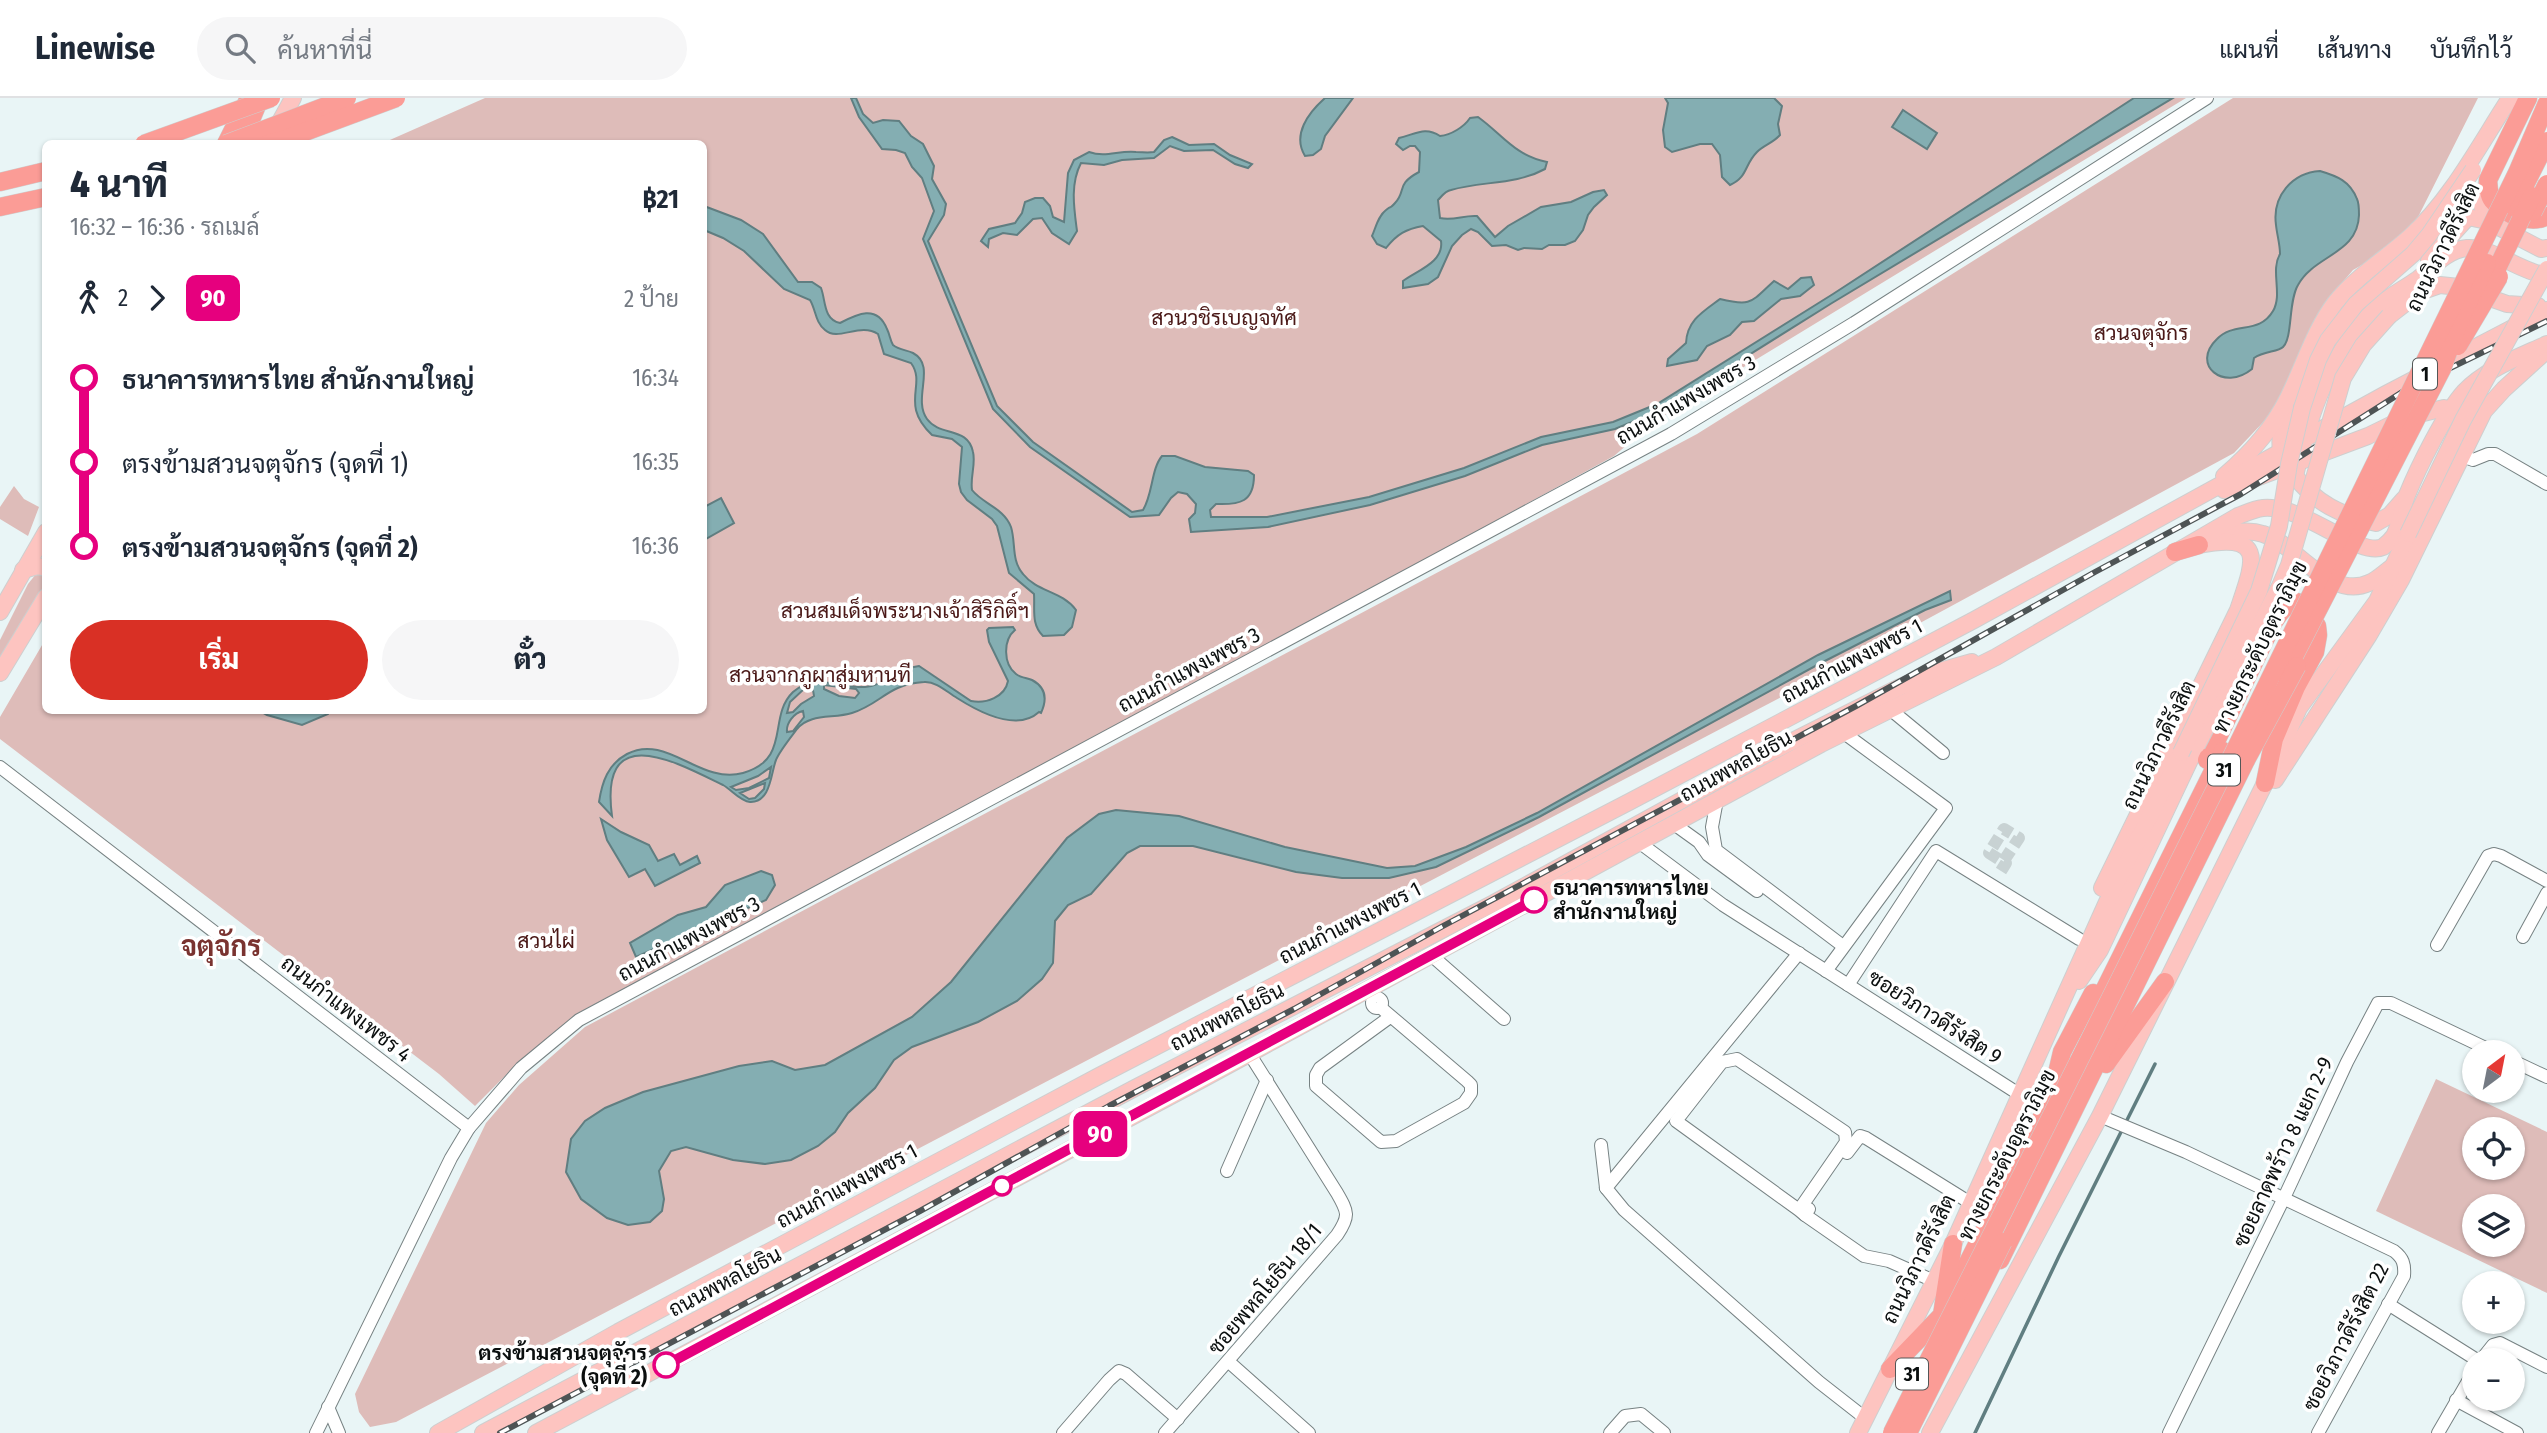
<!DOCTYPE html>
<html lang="th">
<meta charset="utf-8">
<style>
:root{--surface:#fff;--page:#f6f6f7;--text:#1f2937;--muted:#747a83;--line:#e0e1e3;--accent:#d93025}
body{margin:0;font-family:"Fira Sans Condensed",Sarabun,sans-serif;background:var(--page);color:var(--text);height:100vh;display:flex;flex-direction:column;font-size:26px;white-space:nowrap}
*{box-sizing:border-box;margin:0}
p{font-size:23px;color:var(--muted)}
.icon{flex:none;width:38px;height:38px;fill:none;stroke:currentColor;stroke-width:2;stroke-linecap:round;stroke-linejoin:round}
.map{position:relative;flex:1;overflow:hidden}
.sheet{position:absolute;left:42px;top:42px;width:665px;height:574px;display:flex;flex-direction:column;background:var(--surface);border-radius:10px;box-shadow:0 2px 5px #0004}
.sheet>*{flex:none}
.badge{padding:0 14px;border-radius:10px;font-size:24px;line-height:46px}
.needle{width:46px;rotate:32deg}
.buttons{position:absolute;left:2462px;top:942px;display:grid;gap:14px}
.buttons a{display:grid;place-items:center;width:63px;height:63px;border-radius:50%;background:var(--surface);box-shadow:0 2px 5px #0004;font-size:35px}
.map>.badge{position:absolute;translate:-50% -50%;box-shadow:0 0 0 4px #fff}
.legs{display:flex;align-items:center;gap:10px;height:77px;padding:0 28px;font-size:23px}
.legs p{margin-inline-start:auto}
.summary{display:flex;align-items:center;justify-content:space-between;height:119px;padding:0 28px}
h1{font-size:38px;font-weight:800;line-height:52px}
.primary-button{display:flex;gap:14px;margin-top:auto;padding:14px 28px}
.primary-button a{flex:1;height:80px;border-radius:42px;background:var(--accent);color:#fff;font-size:28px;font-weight:800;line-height:80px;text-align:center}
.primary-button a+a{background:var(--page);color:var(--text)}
ul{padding:0 28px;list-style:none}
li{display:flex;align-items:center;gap:24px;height:84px;font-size:26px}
li i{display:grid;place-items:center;width:10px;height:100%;margin:0 9px;background:currentColor}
li i::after{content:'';width:18px;height:18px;margin:-9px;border:5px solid;border-radius:50%;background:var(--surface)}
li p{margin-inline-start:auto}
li:first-child i{background:linear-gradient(#0000 50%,currentColor 0)}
li:last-child i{background:linear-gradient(currentColor 50%,#0000 0)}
header{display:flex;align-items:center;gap:42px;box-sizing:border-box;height:98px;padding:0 35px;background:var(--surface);border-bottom:2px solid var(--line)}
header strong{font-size:33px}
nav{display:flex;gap:38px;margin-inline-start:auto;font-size:24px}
.search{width:490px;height:63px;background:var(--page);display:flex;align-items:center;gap:18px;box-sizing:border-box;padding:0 24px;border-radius:38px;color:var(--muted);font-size:26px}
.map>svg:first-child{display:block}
.green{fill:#debcb9;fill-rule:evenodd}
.water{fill:#84aeb2;stroke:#607e81;stroke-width:2;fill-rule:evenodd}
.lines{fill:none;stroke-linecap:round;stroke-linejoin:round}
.stream{stroke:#607e81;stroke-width:3.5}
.minor-tunnel{stroke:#c8d2d3;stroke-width:12;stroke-dasharray:12 6;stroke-linecap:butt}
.minor-casing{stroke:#778283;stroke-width:14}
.major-casing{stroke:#cecfcf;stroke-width:18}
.highway-casing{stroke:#cecfcf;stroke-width:19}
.minor{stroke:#fff;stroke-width:12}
.major{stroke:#fdc4c0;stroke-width:16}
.highway{stroke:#fb9c96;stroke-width:18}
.rail-casing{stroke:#4e5455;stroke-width:6}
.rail{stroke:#fff;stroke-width:3.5;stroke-dasharray:10;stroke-linecap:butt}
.major-bridge-casing{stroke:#cecfcf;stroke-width:18;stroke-linecap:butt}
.highway-bridge-casing{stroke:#cecfcf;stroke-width:19;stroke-linecap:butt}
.major-bridge{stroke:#fdc4c0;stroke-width:16}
.highway-bridge{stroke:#fb9c96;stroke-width:18}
.line-1-casing{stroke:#fff;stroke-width:16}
.line-1{stroke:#e6007e;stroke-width:10}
.stop-1-dot{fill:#fff;stroke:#e6007e;stroke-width:3.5}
.labels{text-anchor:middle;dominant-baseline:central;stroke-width:7;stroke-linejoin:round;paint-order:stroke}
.shield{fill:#fff;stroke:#545757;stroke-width:2}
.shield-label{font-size:19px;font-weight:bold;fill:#0b0f0f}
.street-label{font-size:21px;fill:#0b0f0f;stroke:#fff}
.park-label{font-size:21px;fill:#4a1817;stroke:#fff}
.stop-label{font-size:21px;font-weight:bold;fill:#0b0f0f;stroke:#fff;text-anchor:start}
.district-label{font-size:28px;font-weight:bold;fill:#7a3330;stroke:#fff}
</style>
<header>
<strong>Linewise</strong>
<div class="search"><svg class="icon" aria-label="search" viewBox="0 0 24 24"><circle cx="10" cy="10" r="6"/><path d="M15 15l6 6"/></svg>ค้นหาที่นี่</div>
<nav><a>แผนที่</a><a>เส้นทาง</a><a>บันทึกไว้</a></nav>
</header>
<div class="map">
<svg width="2547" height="1335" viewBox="0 0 2547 1335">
<rect width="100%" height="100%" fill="#e9f5f6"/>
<g class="green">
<polygon points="485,0 2186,0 1655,323 1614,358 1148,613 578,915 508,975 475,1008 439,976 0,641 0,619 45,542 46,612 704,612 704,46 383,45"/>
<polygon points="2233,0 2478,0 2414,127 2390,151 2353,172 2324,206 2303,263 2269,318 2234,355 1837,570 396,1324 370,1329 359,1314 355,1296 486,1025 519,987 585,929 1697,336"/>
<polygon points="14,388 24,401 39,409 28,438 0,421 0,409"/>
<polygon points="36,476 42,477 45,482 45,488 0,565 0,542 28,486"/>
<path d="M2436,981L2547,1034V1195L2376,1113ZM2474,1031H2513V1069H2474ZM2474,1108H2513V1146H2474Z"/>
</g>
<g class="water">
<path d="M851,0H856L863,16L873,25L883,22L899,23L911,38L923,46L934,68L932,81L946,106L944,117L928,143L997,308L1033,344L1132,414L1143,412C1153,396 1151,371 1162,358H1175L1205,369L1248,373L1254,377C1254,404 1240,407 1216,406L1210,412L1211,419H1267L1369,399L1464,370L1541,339L1613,324L1657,306L1833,196L2134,0H2173L1832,205L1661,312L1615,331L1542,347L1465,378L1370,407L1268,429L1191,434L1189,421L1195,415L1196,406L1187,396L1178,394L1171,400L1159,417L1130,419L1030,349L993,311L923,141L934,113L922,80L912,69L905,55L896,52L882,51L859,19Z"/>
<path d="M1325,0H1353L1325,38L1321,51L1313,57L1305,58C1292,37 1308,15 1325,0Z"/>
<path d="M1665,0H1774L1782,8L1778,26L1780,37C1773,45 1764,47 1757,54C1744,67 1748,79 1730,87L1722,79L1720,57L1712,46H1700L1672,54L1665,49L1663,32L1668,5Z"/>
<polygon points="1903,12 1937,35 1927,51 1892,29"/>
<path d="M1478,19C1503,37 1514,57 1547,64L1545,71C1516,87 1481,83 1451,92C1445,93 1442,98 1438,102L1440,120C1454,123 1463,117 1477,118L1495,139L1508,128L1541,109L1571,104L1593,94L1604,92L1607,97L1594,109L1588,117L1583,132L1575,143L1565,147H1549L1542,151L1524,150L1518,152L1506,147L1492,148L1478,134L1471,131L1462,137L1452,148L1438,179L1428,186L1403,190V183C1418,172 1444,164 1441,143L1423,128C1406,131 1397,136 1386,150L1377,146L1372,138C1376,129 1378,118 1386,112C1393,106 1389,112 1395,105C1407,92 1395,87 1419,74L1420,54L1415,48H1410L1403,52L1396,46L1399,40C1416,36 1425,28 1440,38C1451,37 1464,29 1470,20Z"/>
<path d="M1172,39L1189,47L1214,46L1230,57L1252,66L1248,70L1235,66L1213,52L1184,53L1170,48L1154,60L1122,62L1104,67L1081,65C1070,86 1074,110 1077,133L1069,146L1052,135L1042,120L1033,121L1017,137L1003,135L989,141L988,149L981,143L989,131L1015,125L1022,115L1025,104L1035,100H1043L1050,108L1053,119L1064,124L1068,75L1074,62L1089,54C1106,60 1119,52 1136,54C1143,54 1147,55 1154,54L1164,42Z"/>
<path d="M2320,73C2337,78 2350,83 2357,101C2359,105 2359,111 2359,117C2358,156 2314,157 2298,187C2288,204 2293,239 2283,249C2278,254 2264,253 2254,260L2252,271C2224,294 2190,267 2217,241C2234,223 2259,237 2273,213C2283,196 2270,173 2280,156C2280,146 2277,137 2276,127C2272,98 2292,75 2320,73Z"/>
<path d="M704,108L741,122L763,136L798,184H812L821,190C826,203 823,221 840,225C857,216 877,206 887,231C890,237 890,242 893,247C899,252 907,252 913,255C937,268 912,300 927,321C940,339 968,328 973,354C976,366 970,379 972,392C983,406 1004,410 1011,429C1016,445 1011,462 1023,476C1037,494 1062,493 1076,512L1072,529L1064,537L1043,538C1031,526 1035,512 1034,496L1009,475L997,428L992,421L967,402L961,394L959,386L962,349L952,341L932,337C899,306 927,287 911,265L884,256L878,236C860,224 838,244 825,232C815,224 816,212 810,202L784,191L744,153L723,140L704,132Z"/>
<path d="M1811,179L1814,187L1800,198L1781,201L1754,223L1742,224L1730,237L1707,248L1697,262L1667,268L1668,261L1686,245C1687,222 1704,213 1720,201C1752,209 1751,204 1774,183L1788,191L1801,180Z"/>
<polygon points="721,400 734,425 704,442 704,409"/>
<polygon points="1950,493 1951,502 1925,512 1819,566 1539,719 1436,769 1389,780 1342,780 1296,774 1193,748 1140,748 1127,755 1091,796 1068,807 1055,823 1053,865 1042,881 1017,903 978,924 912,949 894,962 875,990 848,1015 835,1034 818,1048 791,1062 765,1066 733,1062 686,1049 671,1053 659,1073 664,1101 662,1113 650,1124 628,1127 607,1120 581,1101 566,1074 571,1041 585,1023 605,1010 643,994 739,968 772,963 795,972 825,967 912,919 951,884 1067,740 1099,716 1116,712 1179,718 1285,749 1387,770 1415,768 1466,749 1537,715 1818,557"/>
<path d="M1013,529L1015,532C1003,542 1003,566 1016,576C1021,580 1028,580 1032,582C1047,590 1047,602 1041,615L1039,614C1017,634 979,614 957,600C947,594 936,583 924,584C888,586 881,606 852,615C833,621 810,615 797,631C791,639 779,654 776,662C771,674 771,705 750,704C740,703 732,692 723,687C676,664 599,621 612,718L599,704C602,684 608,666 627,656C667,635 700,687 743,675C792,661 767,619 793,594C814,575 840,590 865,589C884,588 900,570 919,568L971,603C986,606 1005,599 1008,583L989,544L987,532L989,530ZM824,587L856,591L859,595L855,600L839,598L824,591ZM805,590L813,592L814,598L801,606L793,614L787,615L790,604ZM803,613L804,619L793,633L787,634C786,625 794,615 803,613ZM771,669L769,680L749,690L736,692L731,689L758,678ZM765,685L764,691L755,700L749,701L740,695Z"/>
<polygon points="260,613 330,613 328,616 302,627 267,617"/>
<polygon points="601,721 621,734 649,747 658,763 674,756 680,767 697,758 700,765 655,788 645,771 629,779 607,742"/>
<polygon points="761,773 772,777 775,787 766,802 636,859 630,845 678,817 706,809 725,787"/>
</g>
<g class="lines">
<polyline class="stream" points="1975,1335 2059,1158 2155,966"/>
<polyline class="minor-tunnel" points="2001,773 2006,765 2003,764 1989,755 2004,731 2019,740 2003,764"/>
<g class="minor-casing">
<g id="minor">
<polyline points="2462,358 2473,362 2488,356 2495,356 2547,386"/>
<polyline points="1891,612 1943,655"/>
<polyline points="0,669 469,1030"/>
<polyline points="1717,702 1712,729 1716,752 1843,848"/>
<polyline points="1674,726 1699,744 1708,757 1757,793"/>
<polyline points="1640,745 1723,807 2022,998"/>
<polyline points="2523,839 2547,795"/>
<polyline points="2437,847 2488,758 2494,756 2501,758 2547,783"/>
<polyline points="1799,855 1606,1090 1624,1112 1819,1284 1865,1320"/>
<polyline points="1431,857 1504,921"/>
<polyline points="1826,873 1946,710 1844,635"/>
<polyline points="1848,887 1936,753 2079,841"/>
<circle cx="1377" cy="905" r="5"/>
<polyline points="1380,909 1467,983 1471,987 1471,995 1464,1005 1403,1039 1396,1043 1381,1044 1316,988 1316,977 1320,970 1390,919"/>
<polyline points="2513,963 2547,979"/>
<path d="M2100,1018L2186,1054L2394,1153C2403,1160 2405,1166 2404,1178L2318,1335"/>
<polyline points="1601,1047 1606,1090"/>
<polyline points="1847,1055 1860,1038 1866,1040 1972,1106"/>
<polyline points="1227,1073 1267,982"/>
<polyline points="1809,1111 1805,1117 1864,1158 1889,1163 1934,1183"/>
<polyline points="1799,1112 1846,1044 1845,1034 1737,961 1722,964 1676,1023 1799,1112 1805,1117"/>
<polyline points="2388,1206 2477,1262"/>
<polyline points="2481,1262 2493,1247 2500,1245 2547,1269"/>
<polyline points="1229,1264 1309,1335"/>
<polyline points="2456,1302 2517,1335"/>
<polyline points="328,1309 339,1335"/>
<polyline points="316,1335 451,1060 469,1030 521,970 579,922 1671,336 1854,225 2207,0"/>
<polyline points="1063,1335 1109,1282 1119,1273 1126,1276 1178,1321"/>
<path d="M1165,1335L1337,1137C1350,1118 1348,1114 1337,1095L1249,955"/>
<polyline points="1610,1335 1625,1318 1641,1316 1664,1335"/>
<polyline points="2169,1335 2284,1100 2347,964 2378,905 2391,905 2494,954"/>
<polyline points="2438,1335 2474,1273"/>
</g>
</g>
<g class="major-casing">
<g id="major">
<polyline points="276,31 293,0"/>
<polyline points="2487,123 2481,105 2488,82"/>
<polyline points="2429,162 2468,119 2487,123 2541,151 2547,150"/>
<polyline points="2389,218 2420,194 2440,187 2459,189 2507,206 2538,208"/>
<path d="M2285,310C2282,323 2279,340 2281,353C2283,362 2289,370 2294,377C2315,405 2342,418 2376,425L2390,417L2404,401"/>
<path d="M2224,378C2250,356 2273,330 2288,300C2304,268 2314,233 2335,205C2356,178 2386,161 2411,138C2452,100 2480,46 2510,0"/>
<path d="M2295,378C2309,317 2329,256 2375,211C2387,199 2404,191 2418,181C2433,169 2447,152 2467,150C2489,148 2521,174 2547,178"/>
<polyline points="2224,392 2368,338 2407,319 2444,310 2457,315"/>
<path d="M2220,439C2235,434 2248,431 2263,436C2295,445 2329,503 2369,485C2377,482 2385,474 2392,469"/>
<polyline points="23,472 38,468 46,470"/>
<polyline points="0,514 46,434"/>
<polyline points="0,575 46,499"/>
<polyline points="2275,682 2369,537 2401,482 2484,313 2504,291 2547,252"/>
<path d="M2102,790L2238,512C2254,464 2268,434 2199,447"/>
<polyline points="2079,883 2100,852 2197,647"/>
<polyline points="438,1335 618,1234 1099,978 1629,704 1974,522 2386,296 2547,212"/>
<polyline points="483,1335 1135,990 1494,805 1757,661 1898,590 1933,575 1972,564"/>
<path d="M536,1335L1201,982L1821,646L1996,559L2238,418C2246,415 2254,411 2263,410C2303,406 2358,460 2383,449C2387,446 2391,442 2394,438C2401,425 2402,410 2407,397C2418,370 2445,315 2464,294C2486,271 2519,259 2547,246"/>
<polyline points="1858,1335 1953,1146 2107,804 2181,655"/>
<polyline points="1930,1335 2100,1018 2265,685 2299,610 2377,503 2408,436"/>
</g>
</g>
<g class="highway-casing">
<g id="highway">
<path d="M2528,0L2488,82C2489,90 2488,98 2494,104C2505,117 2532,127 2547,118"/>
<polyline points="226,46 248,2"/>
<polyline points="241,46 260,0"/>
<polyline points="0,84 46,73"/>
<polyline points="0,109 46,99"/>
<polyline points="2175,454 2199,447"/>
<path d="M2207,662L2273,525C2280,514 2284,508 2297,504L2307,512L2317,528L2318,537L2315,554L2296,589L2274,641L2265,685"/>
<polyline points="2094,913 2223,653"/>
<polyline points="2106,966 2165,884"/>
<polyline points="2051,1001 2062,954 2093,895"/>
<polyline points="2000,1162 2246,662"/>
<polyline points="1956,1188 2051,1001"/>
<polyline points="1890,1271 1942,1217 1953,1146"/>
</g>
</g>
<use href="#minor" class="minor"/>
<use href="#major" class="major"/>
<use href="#highway" class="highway"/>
<g class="rail-casing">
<polyline id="rail" points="500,1335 920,1113 1109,1008 1294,911 1443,828 1856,608 2095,474 2241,396 2407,291 2547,223"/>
</g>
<use href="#rail" class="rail"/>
<g class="major-bridge-casing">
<g id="major-bridge">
<polyline points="2408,436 2463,322 2547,171"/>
<polyline points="2197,647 2280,488 2289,467 2343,280 2363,247 2389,218"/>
<polyline points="2181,655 2259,493 2279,428 2289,366 2302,310 2318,262 2328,242 2356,206 2413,156 2429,137 2473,72"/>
</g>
</g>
<g class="highway-bridge-casing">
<g id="highway-bridge">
<polyline points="144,46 271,0"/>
<polyline points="226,46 347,0"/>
<polyline points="268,46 283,42 396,0"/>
<polyline points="2514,109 2547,43"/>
<polyline points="2533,114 2547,86"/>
<polyline points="2489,187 2532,98"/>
<polyline points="2458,248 2499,179"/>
<polyline points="2285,576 2442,271 2459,224 2487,165"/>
<polyline points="2246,662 2297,568"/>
<polyline points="1892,1335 2237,648 2517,75 2547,5"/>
<polyline points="1908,1335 2003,1144"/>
</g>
</g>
<use href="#major-bridge" class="major-bridge"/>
<use href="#highway-bridge" class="highway-bridge"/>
</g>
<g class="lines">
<g class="line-1-casing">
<polyline id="line-1" points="666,1267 1534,802"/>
</g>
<use href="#line-1" class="line-1"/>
</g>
<g class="stop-1-dot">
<circle cx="1534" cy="802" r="12"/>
<circle cx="1002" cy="1088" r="9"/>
<circle cx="666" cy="1267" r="12"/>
</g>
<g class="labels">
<g class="shield">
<rect x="2413" y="260.5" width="24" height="31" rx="5"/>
<rect x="2208" y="656.5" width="32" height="31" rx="5"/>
<rect x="1896" y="1260.5" width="32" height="31" rx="5"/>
</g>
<g class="shield-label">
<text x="2425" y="276">1</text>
<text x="2224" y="672">31</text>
<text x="1912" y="1276">31</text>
</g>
<g class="street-label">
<text transform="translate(2443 149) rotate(-64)">ถนนวิภาวดีรังสิต</text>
<text transform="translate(1686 302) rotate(-30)">ถนนกำแพงเพชร 3</text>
<text transform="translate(2260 549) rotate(-64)">ทางยกระดับอุตราภิมุข</text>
<text transform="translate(1852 563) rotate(-28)">ถนนกำแพงเพชร 1</text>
<text transform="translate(1189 572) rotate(-28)">ถนนกำแพงเพชร 3</text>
<text transform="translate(2159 647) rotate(-64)">ถนนวิภาวดีรังสิต</text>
<text transform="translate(1736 668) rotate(-29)">ถนนพหลโยธิน</text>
<text transform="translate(1350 825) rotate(-27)">ถนนกำแพงเพชร 1</text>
<text transform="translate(689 841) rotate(-28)">ถนนกำแพงเพชร 3</text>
<text transform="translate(346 911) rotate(38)">ถนนกำแพงเพชร 4</text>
<text transform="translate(1227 919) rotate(-27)">ถนนพหลโยธิน</text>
<text transform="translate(1935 919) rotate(33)">ซอยวิภาวดีรังสิต 9</text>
<text transform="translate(2283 1054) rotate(-65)">ซอยลาดพร้าว 8 แยก 2-9</text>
<text transform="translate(2007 1057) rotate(-63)">ทางยกระดับอุตราภิมุข</text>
<text transform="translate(847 1088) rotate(-28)">ถนนกำแพงเพชร 1</text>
<text transform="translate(1919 1161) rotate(-64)">ถนนวิภาวดีรังสิต</text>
<text transform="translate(725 1184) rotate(-28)">ถนนพหลโยธิน</text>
<text transform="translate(1265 1191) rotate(-50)">ซอยพหลโยธิน 18/1</text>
<text transform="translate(2346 1239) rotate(-63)">ซอยวิภาวดีรังสิต 22</text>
</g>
<g class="park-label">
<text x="1224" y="220">สวนวชิรเบญจทัศ</text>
<text x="2141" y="235">สวนจตุจักร</text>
<text x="905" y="513">สวนสมเด็จพระนางเจ้าสิริกิติ์ฯ</text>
<text x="820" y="577">สวนจากภูผาสู่มหานที</text>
<text x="546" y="843">สวนไผ่</text>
</g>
<g class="stop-label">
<text x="1553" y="790">ธนาคารทหารไทย<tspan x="1553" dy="24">สำนักงานใหญ่</tspan></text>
<text x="647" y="1255" text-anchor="end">ตรงข้ามสวนจตุจักร<tspan x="647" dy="24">(จุดที่ 2)</tspan></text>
</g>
<g class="district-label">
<text x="221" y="848">จตุจักร</text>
</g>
</g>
</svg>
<div class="buttons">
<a><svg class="needle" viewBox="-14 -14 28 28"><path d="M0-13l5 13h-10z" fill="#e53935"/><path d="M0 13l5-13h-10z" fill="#747a83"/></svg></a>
<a><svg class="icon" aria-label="locate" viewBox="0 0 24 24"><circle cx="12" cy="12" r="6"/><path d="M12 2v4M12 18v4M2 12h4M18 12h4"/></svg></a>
<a><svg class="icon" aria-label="layers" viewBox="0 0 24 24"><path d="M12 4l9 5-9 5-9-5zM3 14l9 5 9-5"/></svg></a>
<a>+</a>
<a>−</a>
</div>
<b class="badge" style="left:1100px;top:1036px;background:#e6007e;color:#fff">90</b>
<section class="sheet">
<div class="summary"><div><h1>4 นาที</h1><p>16:32 – 16:36 · รถเมล์</p></div><b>฿21</b></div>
<div class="legs"><svg class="icon" aria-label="walk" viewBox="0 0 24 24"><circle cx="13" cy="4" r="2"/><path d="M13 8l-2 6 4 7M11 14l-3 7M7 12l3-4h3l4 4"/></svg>2<svg class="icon" aria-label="forward" viewBox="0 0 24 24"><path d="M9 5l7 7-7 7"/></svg><b class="badge" style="background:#e6007e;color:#fff">90</b><p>2 ป้าย</p></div>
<ul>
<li><i style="color:#e6007e"></i><b>ธนาคารทหารไทย สำนักงานใหญ่</b><p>16:34</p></li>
<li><i style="color:#e6007e"></i><span>ตรงข้ามสวนจตุจักร (จุดที่ 1)</span><p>16:35</p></li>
<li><i style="color:#e6007e"></i><b>ตรงข้ามสวนจตุจักร (จุดที่ 2)</b><p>16:36</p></li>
</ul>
<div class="primary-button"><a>เริ่ม</a><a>ตั๋ว</a></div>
</section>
</div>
